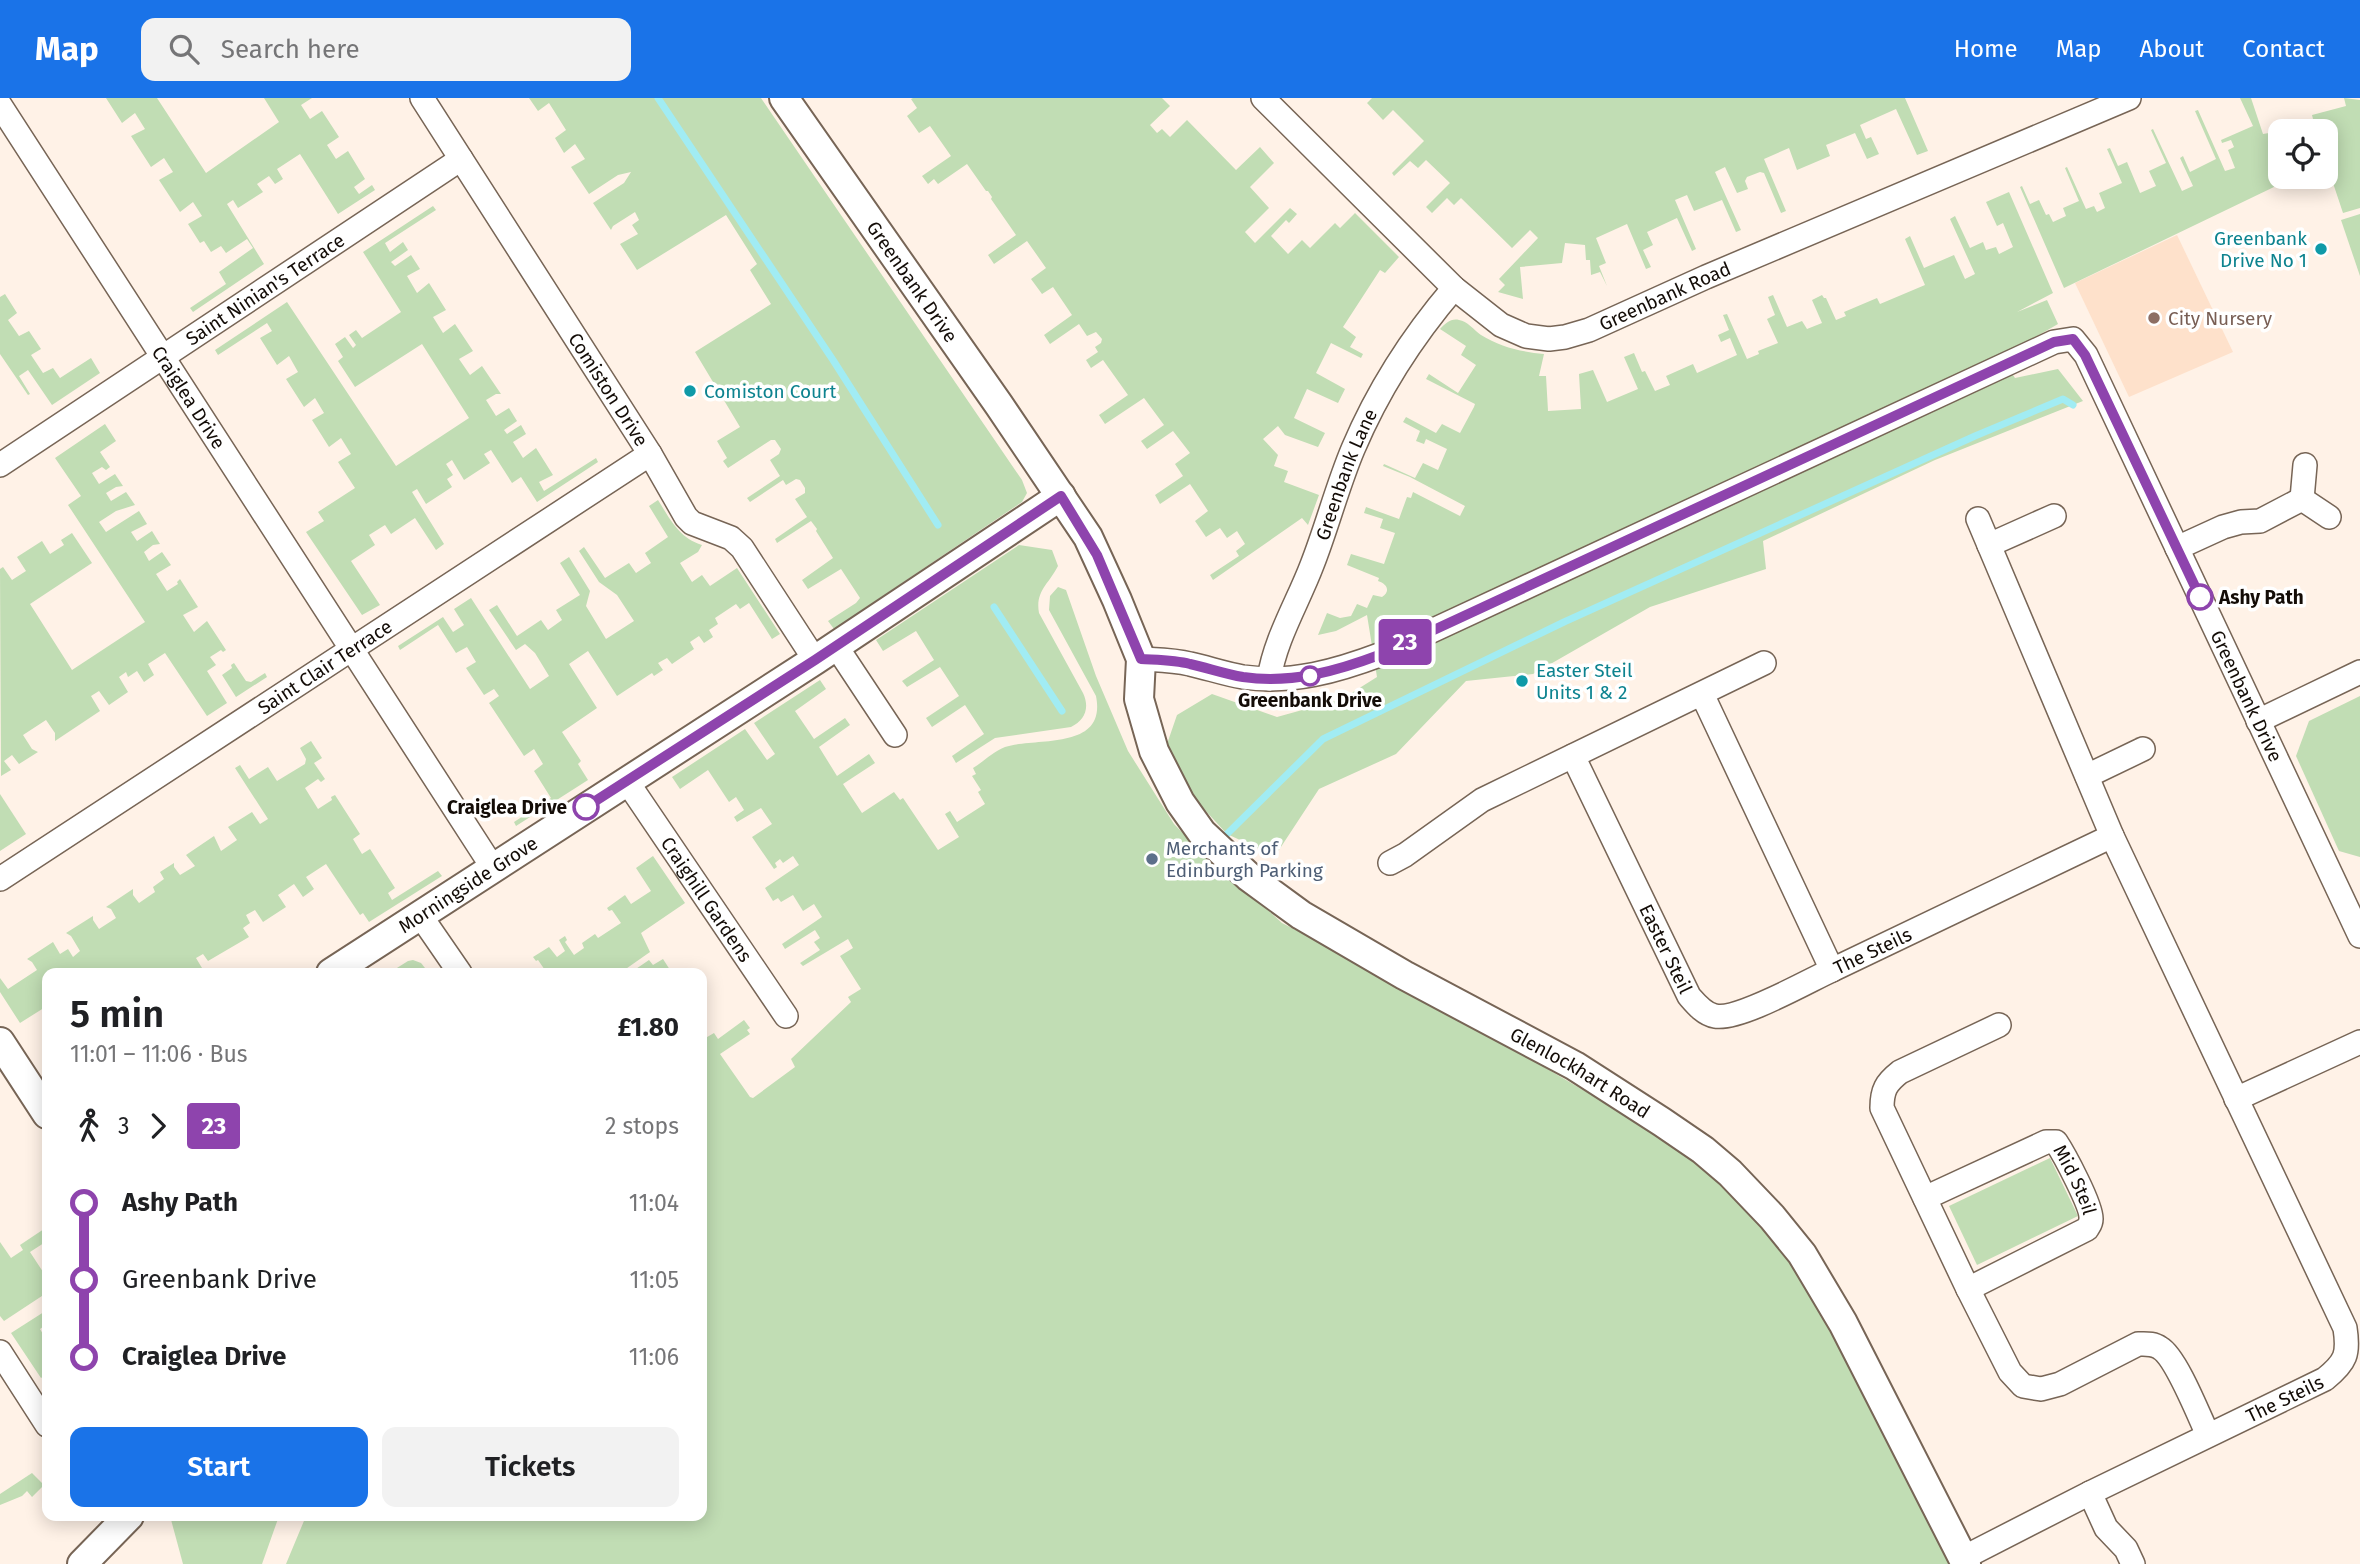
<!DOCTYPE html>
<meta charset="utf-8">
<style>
:root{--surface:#fff;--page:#f2f2f2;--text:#202124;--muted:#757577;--accent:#1a73e8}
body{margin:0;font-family:"Fira Sans",sans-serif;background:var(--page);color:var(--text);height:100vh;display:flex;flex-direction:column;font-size:26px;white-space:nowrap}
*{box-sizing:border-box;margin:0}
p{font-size:23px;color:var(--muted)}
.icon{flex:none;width:38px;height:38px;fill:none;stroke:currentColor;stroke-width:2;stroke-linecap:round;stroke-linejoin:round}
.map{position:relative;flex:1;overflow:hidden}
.details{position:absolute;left:42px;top:870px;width:665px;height:553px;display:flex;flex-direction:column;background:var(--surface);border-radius:14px;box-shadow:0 4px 18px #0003}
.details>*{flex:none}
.badge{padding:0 14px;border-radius:5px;font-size:24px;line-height:46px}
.tools{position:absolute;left:2268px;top:21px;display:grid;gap:14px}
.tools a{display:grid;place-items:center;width:70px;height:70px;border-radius:14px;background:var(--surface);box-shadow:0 4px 18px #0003;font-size:35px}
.map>.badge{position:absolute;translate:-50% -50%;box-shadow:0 0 0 4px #fff}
.legs{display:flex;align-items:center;gap:10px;height:77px;padding:0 28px;font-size:23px}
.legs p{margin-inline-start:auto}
.summary{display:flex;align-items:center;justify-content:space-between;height:119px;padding:0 28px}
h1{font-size:38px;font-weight:600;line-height:52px}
.action{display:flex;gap:14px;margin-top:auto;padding:14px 28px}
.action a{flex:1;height:80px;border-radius:14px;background:var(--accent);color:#fff;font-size:28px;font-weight:600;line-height:80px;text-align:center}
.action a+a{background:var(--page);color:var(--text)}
ul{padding:0 28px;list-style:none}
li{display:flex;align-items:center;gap:24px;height:77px;font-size:26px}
li i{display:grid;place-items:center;width:10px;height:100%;margin:0 9px;background:currentColor}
li i::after{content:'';width:18px;height:18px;margin:-9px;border:5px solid;border-radius:50%;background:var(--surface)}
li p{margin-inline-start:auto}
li:first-child i{background:linear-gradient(#0000 50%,currentColor 0)}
li:last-child i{background:linear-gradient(currentColor 50%,#0000 0)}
header{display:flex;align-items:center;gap:42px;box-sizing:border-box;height:98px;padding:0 35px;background:var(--accent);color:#fff}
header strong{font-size:33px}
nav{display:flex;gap:38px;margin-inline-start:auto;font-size:24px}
.search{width:490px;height:63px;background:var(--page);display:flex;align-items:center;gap:18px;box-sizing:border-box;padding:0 24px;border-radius:14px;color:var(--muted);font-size:26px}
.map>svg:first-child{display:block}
.built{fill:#fee1cb}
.green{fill:#c1ddb4}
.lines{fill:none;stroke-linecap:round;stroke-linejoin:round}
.stream{stroke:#a1ecf3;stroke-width:7}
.minor-casing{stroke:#776556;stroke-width:26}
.tertiary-casing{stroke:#776556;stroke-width:32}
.minor{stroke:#fff;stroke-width:23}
.tertiary{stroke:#fff;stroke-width:28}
.line-1-casing{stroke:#fff;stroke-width:16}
.line-1{stroke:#8e44ad;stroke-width:10}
.culture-dot{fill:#0f9aa8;stroke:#fff;stroke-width:2.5}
.education-dot{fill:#8d6e63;stroke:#fff;stroke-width:2.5}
.stop-1-dot{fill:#fff;stroke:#8e44ad;stroke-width:3.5}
.service-dot{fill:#5c6f8a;stroke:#fff;stroke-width:2.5}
.labels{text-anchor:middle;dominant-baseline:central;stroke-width:7;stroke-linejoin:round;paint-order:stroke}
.culture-label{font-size:19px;fill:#0d838f;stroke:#fff;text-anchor:start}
.street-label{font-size:19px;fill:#130c07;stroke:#fff}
.education-label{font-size:19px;fill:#785e54;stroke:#fff;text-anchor:start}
.stop-label{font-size:19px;font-weight:bold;fill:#130c07;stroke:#fff;text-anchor:start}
.service-label{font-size:19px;fill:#4e5e75;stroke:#fff;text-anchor:start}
</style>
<header>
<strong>Map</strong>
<div class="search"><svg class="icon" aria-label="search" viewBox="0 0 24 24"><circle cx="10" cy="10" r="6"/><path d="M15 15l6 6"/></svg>Search here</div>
<nav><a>Home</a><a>Map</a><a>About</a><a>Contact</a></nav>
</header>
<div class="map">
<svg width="2360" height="1466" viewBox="0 0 2360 1466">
<rect width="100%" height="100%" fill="#fff2e7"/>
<polygon class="built" points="2177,137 2233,254 2129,299 2075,185"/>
<g class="green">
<polygon points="106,0 157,0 206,75 279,24 264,0 312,0 301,7 310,21 322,13 339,39 327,47 336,61 348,53 365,81 354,89 359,96 372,87 375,92 338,116 300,56 277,71 283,81 275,86 269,78 257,86 263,94 238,110 233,102 227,106 264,166 193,214 190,210 226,186 219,174 253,150 247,141 226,155 221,148 211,154 204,143 200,145 188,126 202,118 193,104 180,114 159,82 173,74 164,60 151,69 131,38 145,31 135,15 122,25"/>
<polygon points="529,0 761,0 1022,382 1027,395 1022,404 834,531 828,523 856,505 860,500 841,471 808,491 802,482 833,460 816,433 817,431 811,423 777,445 775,441 807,419 795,401 805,395 805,390 800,382 796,381 786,387 783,382 750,404 747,400 780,378 770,362 779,356 781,351 775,342 771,342 728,370 723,363 727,360 717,343 740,329 695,254 771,206 750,172 757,166 726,117 637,172 620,146 638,136 632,127 639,122 635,114 613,128 611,132 593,105 624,85 631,74 618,77 589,96 571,69 585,61 575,46 564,55 555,40 566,32 549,5 538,13"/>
<polygon points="913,0 1162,0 1170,8 1150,27 1157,35 1162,31 1170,39 1187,22 1236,72 1260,49 1274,65 1250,89 1269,110 1245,134 1255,145 1290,110 1297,116 1289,125 1286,122 1271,138 1288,156 1302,142 1310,150 1335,125 1340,130 1355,115 1399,159 1385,175 1380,172 1343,229 1356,239 1350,249 1363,256 1361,260 1331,245 1316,275 1345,291 1338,305 1307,291 1294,320 1325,335 1318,349 1285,337 1278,328 1263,341 1278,357 1274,368 1288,373 1284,384 1319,397 1308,427 1302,420 1213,482 1210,477 1239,458 1236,453 1245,446 1237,433 1227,440 1220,430 1206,439 1195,423 1208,413 1190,386 1160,406 1155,397 1183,378 1175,366 1190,355 1173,333 1147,351 1141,343 1164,327 1144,300 1105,326 1099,317 1128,297 1103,262 1091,270 1086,262 1098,254 1095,249 1101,245 1102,241 1096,234 1087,238 1079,226 1050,246 1044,237 1072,217 1053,189 1042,196 1031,181 1046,170 1027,143 994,166 988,157 1016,137 991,101 992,99 988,93 986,93 967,66 938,86 934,81 928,86 922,78 951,58 930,28 919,35 907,18 917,10 911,1"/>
<polygon points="1372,0 1905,0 1928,53 1917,57 1896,11 1860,27 1866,41 1871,39 1879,56 1867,61 1855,35 1826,47 1830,58 1797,72 1789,50 1764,61 1786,113 1781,115 1764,75 1760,74 1747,79 1745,83 1748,91 1737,95 1725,69 1715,74 1741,132 1736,134 1722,102 1694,113 1687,97 1675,102 1696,151 1692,153 1677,120 1647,134 1653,147 1643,152 1651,169 1646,171 1627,126 1596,140 1606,165 1599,168 1607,188 1600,174 1591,177 1590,162 1586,162 1585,147 1565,145 1562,165 1520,169 1523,201 1498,194 1505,187 1499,181 1538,140 1530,132 1512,150 1461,100 1454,107 1447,100 1432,115 1426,109 1450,85 1426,62 1418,70 1410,63 1394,78 1392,75 1424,43 1393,12 1383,22 1367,5"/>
<polygon points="2240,0 2251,0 2263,36 2275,34 2277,31 2275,25 2287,21 2290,28 2304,23 2305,27 2298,29 2299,33 2280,33 2280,79 2295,79 2064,190 2020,89 2022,88 2030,106 2039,102 2046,117 2049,116 2053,124 2066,118 2063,110 2079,103 2065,70 2067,69 2086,111 2094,108 2097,114 2105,110 2099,95 2122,85 2107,51 2110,50 2118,68 2127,64 2140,95 2156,88 2149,73 2166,65 2151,32 2153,31 2182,93 2193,88 2180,60 2183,58 2190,74 2216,61 2195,13 2198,12 2225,73 2235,70 2228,52 2234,49 2231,42 2222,45 2221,42 2253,28"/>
<polygon points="2344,0 2360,2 2360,110 2343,115 2326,64 2326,33 2316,33 2312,17 2346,8"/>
<path d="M2009,94L2053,195L2017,214L2047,202L2058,226L2001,259L2015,280L2058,271L2083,303L1935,362L1763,443L1766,471L1650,509L1533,576L1466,583L1396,656L1319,691L1275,758L1227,736L1191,697L1167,646L1177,617L1212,596L1277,619L1342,601L1377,579L1367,517L1336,533L1318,537L1327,515L1340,520L1351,518L1357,506L1367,510L1373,497L1382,499C1391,493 1387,486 1378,483L1379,480L1347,467L1351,456L1384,466L1395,435L1380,430L1383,421L1364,415L1366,409L1399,421L1407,399L1411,400L1413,394L1460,418L1465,408L1410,379L1383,368L1384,366L1415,380L1423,365L1438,372L1447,351L1426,341L1424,346L1416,343L1420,333L1403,324L1406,319L1436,335L1442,326L1460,335L1474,309L1475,306L1426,281L1429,276L1458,295L1476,267L1461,257L1466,248L1440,231C1445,226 1451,220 1459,222C1467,223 1474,232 1481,237C1500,249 1522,254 1544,256L1539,278H1546L1548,313L1581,311L1579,276L1593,272L1607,304L1638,291L1624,259L1634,255L1642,274L1645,273L1655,293L1670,287L1666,278L1693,266L1697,275L1737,257L1730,240L1721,244L1718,237L1729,232L1723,217L1727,216L1747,261L1759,256L1758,253L1778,245L1767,221L1775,217L1768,199L1773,197L1787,229L1802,223L1807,231L1822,225L1812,202L1822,197L1824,200H1826L1836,222L1846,218L1844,214L1877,200L1880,206L1925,187L1905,141L1910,138L1924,170L1954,157L1965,181L1975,176L1950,121L1955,118L1970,150L1983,144L1986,152L1996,149L1999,156L2013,149L2003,125L1997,128L1986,104Z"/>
<polygon points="433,108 436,112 385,145 390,154 403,144 408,152 391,164 395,168 411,157 420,171 407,178 417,195 429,185 446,212 433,219 443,235 455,226 473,253 459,261 470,277 482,268 501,296 496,296 486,302 496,318 509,310 517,323 504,332 507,336 521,327 526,336 513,344 523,360 536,350 553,377 539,384 544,393 596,360 598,364 537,404 521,379 512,385 491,352 484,356 490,365 464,382 452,362 446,366 453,377 447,381 452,389 426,406 417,391 412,394 444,446 436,452 415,420 391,436 385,427 369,437 375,447 351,463 380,507 362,517 306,434 324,423 318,414 355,390 338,364 351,356 341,340 329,349 312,322 324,315 315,300 304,309 286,281 298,274 289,258 277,267 260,240 272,233 267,225 218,257 215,252 287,204 396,368 469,320 422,246 355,289 338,263 343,259 335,246 345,239 353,250 356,247 349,237 356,232 362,240 401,214 363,154"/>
<polygon points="2360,116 2360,178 2341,122"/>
<polygon points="5,196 17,215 8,222 19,238 29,233 41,251 31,257 43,275 53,270 60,280 91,260 100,275 52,307 28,272 19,278 30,296 28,297 0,256 0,199"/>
<polygon points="105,326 116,343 100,354 110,369 106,372 102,369 92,375 99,386 115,376 123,388 116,389 106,395 111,403 126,394 135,407 116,413 99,424 106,434 139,413 147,426 131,434 137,443 152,433 160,446 153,447 144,454 149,463 162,454 171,467 156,476 167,493 178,486 177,484 180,481 198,509 183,517 194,534 207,523 226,552 223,554 221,552 210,559 216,567 207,573 227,605 207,618 165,555 148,566 154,577 144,584 137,573 128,579 126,574 119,579 128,594 109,607 99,593 91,598 100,613 55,643 55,635 46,622 23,637 32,651 38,654 19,666 12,657 4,663 11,672 1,678 0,471 3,469 12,482 26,473 17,459 42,443 50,456 64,447 61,442 72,435 92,465 30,506 72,572 145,524 68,407 81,398 55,360"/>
<path d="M658,402C670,421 679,440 702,447L698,454L680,465L692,484L702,477L710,488L737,470L780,536L772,541L749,505L740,511L736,506L715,520L718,526L709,532L713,539L704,545L699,538L690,544L694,551L672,566L667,560L658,565L663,572L654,578L652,575L617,598L588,553L569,566L597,610L562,634L581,663L578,666L588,682L516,728L514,724L551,700L534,673L543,666L534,651L524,658L489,605L499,598L494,591L484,597L466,570L476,564L467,549L456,555L438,527L400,552L398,548L443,519L453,534L464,527L454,511L471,500L530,591L549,578L535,555L525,546L516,552L489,512L497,507L517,538L541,522L548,532L562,522L556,512L580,497L560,465L569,459L590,493L586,508L606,541L634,523L617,497L599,484L579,453L584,449L605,480L629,465L636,475L651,465L645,455L668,439L649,408Z"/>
<path d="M1019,447L1052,452L1058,468C1049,486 1035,493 1039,515L1083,595C1090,610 1085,622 1071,629L995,640L956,665L952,658L984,636L965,607L932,629L926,620L959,598L940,569L907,589L902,583L934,562L916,533L883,553L876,542Z"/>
<path d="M1058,489L1066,492L1096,578L1128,653L1174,726L1205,758L1243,789L1282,825L1359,864L1520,955L1639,1025L1708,1071L1742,1104L1790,1162L1813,1196L1953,1466H286L306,1418H702V942L714,935L718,941L744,922L750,930L747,932L750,936L720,956L750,999L753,1000L795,969L791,961L851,904L848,899L861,891L840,858L853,850L848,841L803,868L800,865L820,852L814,844L820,840L815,832L785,851L782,846L822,819L814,806L803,813L793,797L781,804L778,800L773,803L765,790L799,767L793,758L783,765L780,761L775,765L777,769L774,771L752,739L772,726L761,710L737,724L734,719L744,712L736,699L729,704L708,672L680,691L672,679L745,631L767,662L775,656L754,625L820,582L826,591L795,613L814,641L845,620L850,627L819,649L837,678L869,656L875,665L843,686L862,715L894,694L900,702L903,700L938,752L959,739L945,716L950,713L957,724L985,706L978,694L981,692L972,678L976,676L973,670C983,664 994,653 1005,649C1037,639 1107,653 1096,598L1049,512L1050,498Z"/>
<polygon points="234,565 246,583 251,584 265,575 267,579 236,599 222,577 232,570 231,567"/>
<polygon points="2360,598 2360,759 2339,753 2296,658 2309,623"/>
<polygon points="311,643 322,660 314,665 325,681 321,684 318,681 305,690 318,711 332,702 331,699 335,697 360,736 353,741 362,756 370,751 395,790 388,795 392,802 438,773 442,778 369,824 363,815 360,817 326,766 306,779 314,791 303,799 294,786 278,797 286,809 263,824 255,812 246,817 250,825 243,830 249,839 208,863 203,856 196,860 205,875 196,875 193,871 186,875 47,875 47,908 20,925 0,894 0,880 8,891 37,872 32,864 27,861 53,844 60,856 68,851 73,859 80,853 71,838 66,835 93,818 93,822 99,831 116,820 111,811 106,809 133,791 133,797 139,805 155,794 153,789 164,781 160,774 174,765 174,769 180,777 195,768 186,757 214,738 221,753 237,742 228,729 252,714 260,726 268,721 235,670 240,667 249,681 268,669 277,683 305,666 306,661 300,650"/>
<polygon points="0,696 26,736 0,753"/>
<polygon points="653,758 685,805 641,835 650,854 620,875 547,875 538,862 536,863 533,859 549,849 557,859 565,853 559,842 565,838 567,842 565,844 574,857 584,850 582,845 595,836 598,840 621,825 612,812 609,813 607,810 625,797 631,806 651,793 636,770"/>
<polygon points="663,861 672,875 630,875 649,862 653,867"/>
<polygon points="413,862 421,865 429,875 389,875 408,863"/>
<polygon points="2050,1060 2078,1118 1977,1167 1949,1108"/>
<polygon points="47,1129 47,1143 30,1154 47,1180 47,1198 45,1196 4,1223 0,1218 0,1144 11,1160 23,1152 20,1147"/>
<polygon points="47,1212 47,1226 40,1231 47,1243 47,1276 41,1280 11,1235"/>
<polygon points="32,1375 44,1387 32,1399 27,1393 22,1398 0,1407 0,1396"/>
<polygon points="170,1418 279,1418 262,1466 183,1466"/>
</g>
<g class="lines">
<g class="stream">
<polyline points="658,0 833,262 938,427"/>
<polyline points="994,509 1062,613"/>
<polyline points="1227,736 1323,641 1564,524 1975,338 2063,301 2073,307"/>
</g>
<g class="minor-casing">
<g id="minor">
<path id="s1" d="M422,0L650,356L686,419L692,425L731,440L742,450L815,562"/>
<path id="s2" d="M1263,0L1454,190L1501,227L1526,238L1549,241L1565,239L1589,232L1706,179L2129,0"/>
<path id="s3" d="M0,7L493,770"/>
<path id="s4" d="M0,367L461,61"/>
<polyline points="2302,401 2305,367"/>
<polyline points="1989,447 2054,418"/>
<polyline points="2177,450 2223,429 2241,424 2260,423 2302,401 2329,419"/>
<polyline points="836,548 895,637"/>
<path id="s5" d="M1141,561C1157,562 1174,562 1190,566C1208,570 1225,576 1243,579C1292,586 1337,573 1382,556L2054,244L2073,241L2086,257L2360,838"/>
<path id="s6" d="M1269,581C1275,541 1298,504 1312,467C1327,429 1337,389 1353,351C1378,292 1412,239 1454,190"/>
<path id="s7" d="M1702,596L1832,872L2112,738"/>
<polyline points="2258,623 2360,574"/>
<path id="s8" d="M1573,658L1689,898C1696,906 1704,916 1715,918C1738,923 1808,883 1832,872"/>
<polyline points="2087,678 2143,651"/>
<path id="s9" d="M626,682L786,918"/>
<polyline points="1390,765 1405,757 1482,702 1764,565"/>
<path id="s10" d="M0,781L650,356"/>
<polyline points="420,817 460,875"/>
<path d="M1999,927L1900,974C1886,985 1882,992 1882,1010L1968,1191L2010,1274L2023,1288L2041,1291L2060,1286L2138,1246C2146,1246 2153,1245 2160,1250C2176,1259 2199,1318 2208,1337"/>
<polyline points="2236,1001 2360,944"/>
<path id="s11" d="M1925,1100L2046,1044H2056C2064,1056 2092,1108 2091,1121C2091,1126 2089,1127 2087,1131L1968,1191"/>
<polyline points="0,1254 47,1327"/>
<polyline points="2090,1395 2106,1430 2126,1451 2133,1466"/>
<path id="s12" d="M1963,1460L2090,1395L2325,1281C2346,1264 2349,1256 2345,1230L2112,738L1978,421"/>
</g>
</g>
<g class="tertiary-casing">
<g id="tertiary">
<path id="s13" d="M784,0L999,307L1088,439L1117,502L1141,561L1139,601L1154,653L1180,704L1202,735L1249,779L1301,817L1404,877L1575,968L1662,1024L1703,1052L1730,1075L1772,1119L1802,1156L1843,1225L1966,1466"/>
<path id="s14" d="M331,875L815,562L1061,398"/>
<polyline points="0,944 47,1016"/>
<polyline points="82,1466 129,1418"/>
</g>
</g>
<use href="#minor" class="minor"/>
<use href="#tertiary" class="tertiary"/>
</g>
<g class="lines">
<g class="line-1-casing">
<path id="line-1" d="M586,709L815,562L1061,398L1097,457L1141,561C1157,562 1175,562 1190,566C1208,570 1225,576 1243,579C1292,586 1337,573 1382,556L2054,244L2073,241L2085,257L2200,499"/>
</g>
<use href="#line-1" class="line-1"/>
</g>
<g class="culture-dot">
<circle cx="2321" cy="151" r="7"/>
<circle cx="690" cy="293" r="7"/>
<circle cx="1522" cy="583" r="7"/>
</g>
<circle class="education-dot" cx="2154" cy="220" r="7"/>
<g class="stop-1-dot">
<circle cx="2200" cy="499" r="12"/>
<circle cx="1310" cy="578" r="9"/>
<circle cx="586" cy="709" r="12"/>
</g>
<circle class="service-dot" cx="1152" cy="761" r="7"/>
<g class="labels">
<g class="culture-label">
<text x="2307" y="140" text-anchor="end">Greenbank<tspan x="2307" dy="22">Drive No 1</tspan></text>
<text x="704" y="293">Comiston Court</text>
<text x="1536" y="572">Easter Steil<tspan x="1536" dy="22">Units 1 &amp; 2</tspan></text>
</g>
<g class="street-label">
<text stroke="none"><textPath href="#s13" startOffset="224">Greenbank Drive</textPath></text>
<text stroke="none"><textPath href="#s4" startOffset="318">Saint Ninian's Terrace</textPath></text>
<text stroke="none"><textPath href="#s2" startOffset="504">Greenbank Road</textPath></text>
<text stroke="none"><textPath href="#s1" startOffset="346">Comiston Drive</textPath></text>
<text stroke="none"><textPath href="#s3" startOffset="348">Craiglea Drive</textPath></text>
<text stroke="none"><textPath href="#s6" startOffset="219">Greenbank Lane</textPath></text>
<text stroke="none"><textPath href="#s10" startOffset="388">Saint Clair Terrace</textPath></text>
<text stroke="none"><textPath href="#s5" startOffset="1404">Greenbank Drive</textPath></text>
<text stroke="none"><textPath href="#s14" startOffset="163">Morningside Grove</textPath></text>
<text stroke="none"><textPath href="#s9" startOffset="144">Craighill Gardens</textPath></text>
<text stroke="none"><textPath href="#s7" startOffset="350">The Steils</textPath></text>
<text stroke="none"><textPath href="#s8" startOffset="214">Easter Steil</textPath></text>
<text stroke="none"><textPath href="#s13" startOffset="1306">Glenlockhart Road</textPath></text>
<text stroke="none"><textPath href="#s11" startOffset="186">Mid Steil</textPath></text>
<text stroke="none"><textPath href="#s12" startOffset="359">The Steils</textPath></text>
</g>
<g class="education-label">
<text x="2168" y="220">City Nursery</text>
</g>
<g class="stop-label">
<text x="2219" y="499">Ashy Path</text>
<text x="1310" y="602" text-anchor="middle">Greenbank Drive</text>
<text x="567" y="709" text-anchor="end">Craiglea Drive</text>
</g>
<g class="service-label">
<text x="1166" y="750">Merchants of<tspan x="1166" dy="22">Edinburgh Parking</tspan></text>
</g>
</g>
</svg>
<div class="tools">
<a><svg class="icon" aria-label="locate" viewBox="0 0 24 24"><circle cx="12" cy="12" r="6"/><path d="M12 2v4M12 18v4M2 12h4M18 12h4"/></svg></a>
</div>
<b class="badge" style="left:1405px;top:544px;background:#8e44ad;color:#fff">23</b>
<section class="details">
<div class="summary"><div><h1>5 min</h1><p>11:01 – 11:06 · Bus</p></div><b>£1.80</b></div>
<div class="legs"><svg class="icon" aria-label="walk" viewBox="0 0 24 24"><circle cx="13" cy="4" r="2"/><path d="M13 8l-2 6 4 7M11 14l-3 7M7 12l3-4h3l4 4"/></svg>3<svg class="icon" aria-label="forward" viewBox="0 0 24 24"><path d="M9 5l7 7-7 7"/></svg><b class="badge" style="background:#8e44ad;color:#fff">23</b><p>2 stops</p></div>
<ul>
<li><i style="color:#8e44ad"></i><b>Ashy Path</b><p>11:04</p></li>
<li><i style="color:#8e44ad"></i><span>Greenbank Drive</span><p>11:05</p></li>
<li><i style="color:#8e44ad"></i><b>Craiglea Drive</b><p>11:06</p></li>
</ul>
<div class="action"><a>Start</a><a>Tickets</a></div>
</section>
</div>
